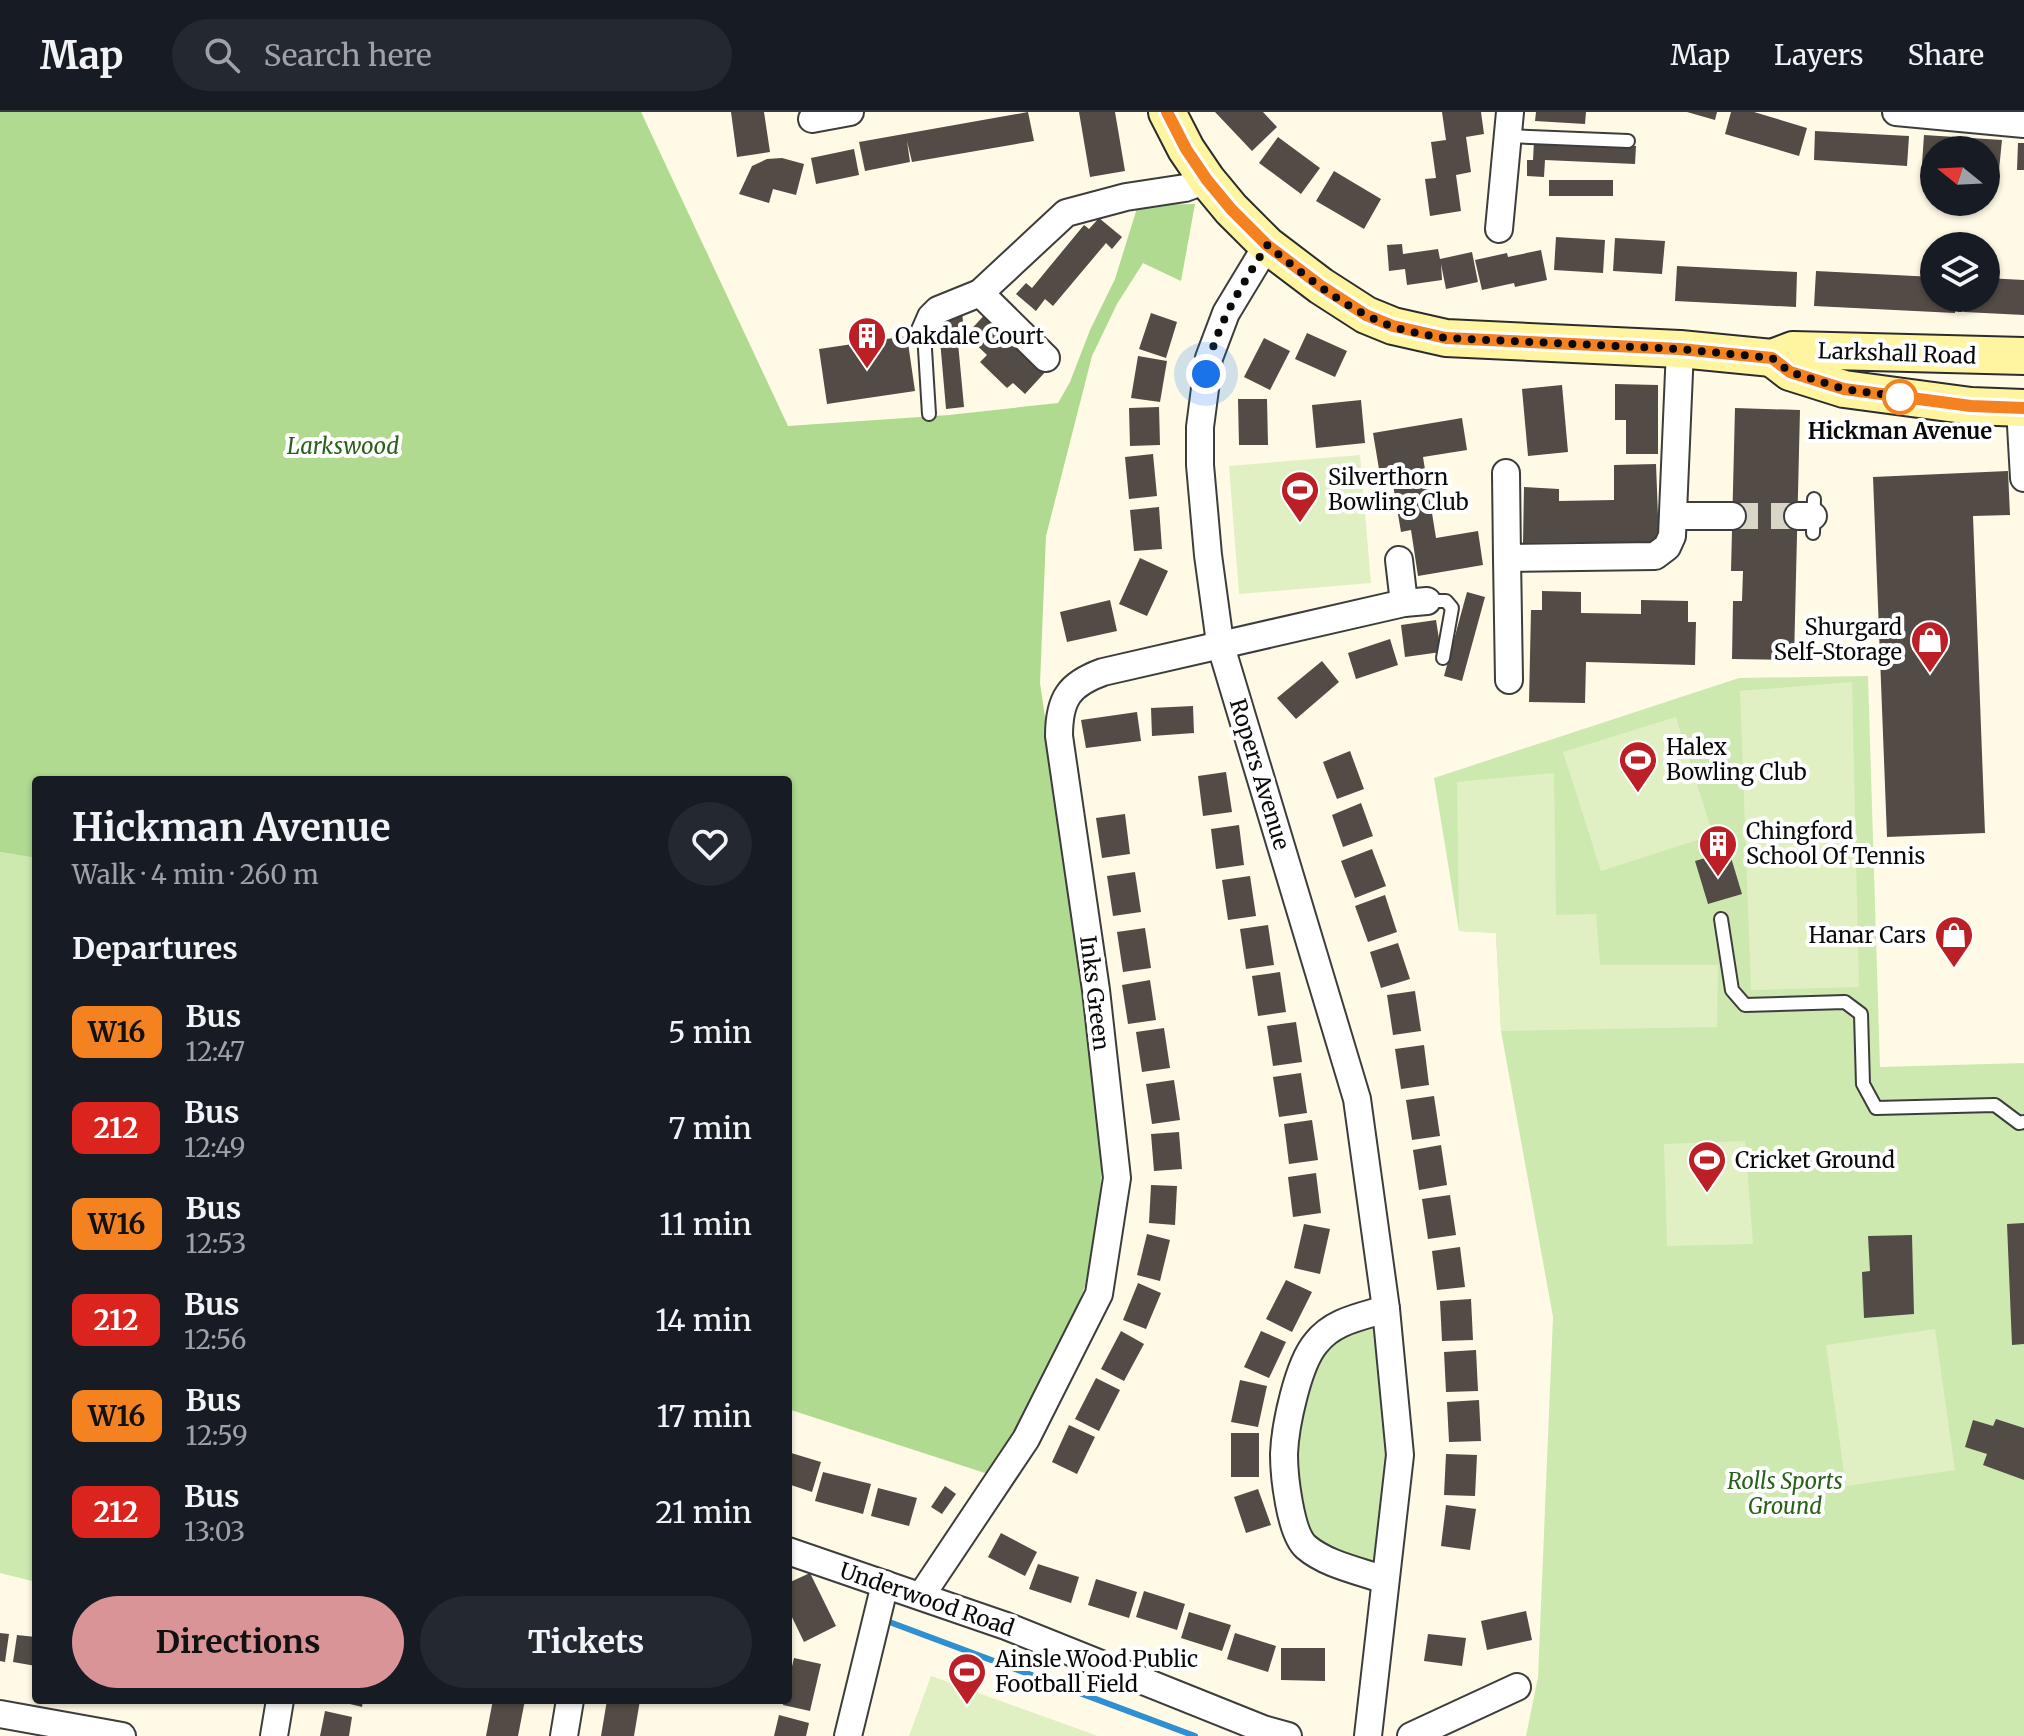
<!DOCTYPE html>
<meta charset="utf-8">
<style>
:root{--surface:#171b24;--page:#242831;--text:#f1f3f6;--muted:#9ea1a6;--line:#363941;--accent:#d99498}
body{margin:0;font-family:Merriweather,serif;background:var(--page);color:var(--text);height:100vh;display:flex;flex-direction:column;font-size:30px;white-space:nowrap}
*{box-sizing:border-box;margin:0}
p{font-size:26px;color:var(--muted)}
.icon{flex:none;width:44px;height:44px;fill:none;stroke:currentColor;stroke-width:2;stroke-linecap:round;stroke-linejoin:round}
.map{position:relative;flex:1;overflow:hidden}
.sheet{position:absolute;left:32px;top:664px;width:760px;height:928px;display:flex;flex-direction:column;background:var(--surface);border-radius:8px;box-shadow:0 2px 6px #0004}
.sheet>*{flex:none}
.badge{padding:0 16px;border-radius:12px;font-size:28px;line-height:52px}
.needle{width:52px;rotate:288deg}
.buttons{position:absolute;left:1920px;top:24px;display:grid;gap:16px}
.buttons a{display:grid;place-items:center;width:80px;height:80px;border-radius:50%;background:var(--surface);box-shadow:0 2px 6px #0004;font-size:40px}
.you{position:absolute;width:40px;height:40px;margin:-20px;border:6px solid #fff;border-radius:50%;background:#1a73e8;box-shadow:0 0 0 12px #1a73e833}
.map>.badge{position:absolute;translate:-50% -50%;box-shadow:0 0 0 4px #fff}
h2{padding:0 40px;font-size:30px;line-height:72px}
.round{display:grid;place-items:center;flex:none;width:84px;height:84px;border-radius:42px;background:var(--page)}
.summary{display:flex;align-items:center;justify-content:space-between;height:136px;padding:0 40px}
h1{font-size:38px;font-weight:700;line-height:60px}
.action{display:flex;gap:16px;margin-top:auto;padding:16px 40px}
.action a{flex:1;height:92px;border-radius:48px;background:var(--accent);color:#111;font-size:32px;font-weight:700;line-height:92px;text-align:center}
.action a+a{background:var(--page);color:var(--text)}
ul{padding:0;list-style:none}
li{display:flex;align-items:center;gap:24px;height:96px;padding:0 40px}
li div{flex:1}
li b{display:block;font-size:30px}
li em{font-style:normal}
li .badge{min-width:88px;font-weight:700;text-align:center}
header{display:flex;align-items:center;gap:48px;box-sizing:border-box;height:112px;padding:0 40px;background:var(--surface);border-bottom:2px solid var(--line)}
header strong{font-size:38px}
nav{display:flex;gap:44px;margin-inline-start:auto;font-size:28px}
.search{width:560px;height:72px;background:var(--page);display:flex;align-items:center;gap:20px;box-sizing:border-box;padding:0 28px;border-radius:44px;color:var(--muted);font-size:30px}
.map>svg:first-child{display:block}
.green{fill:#cde9b0}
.forest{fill:#b0da8f}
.pitch{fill:#e0f0c2}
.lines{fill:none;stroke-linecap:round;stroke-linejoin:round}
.stream{stroke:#2f8fd1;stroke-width:6}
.building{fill:#524b46}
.minor-tunnel{stroke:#dad6c5;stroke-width:26;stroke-dasharray:26 13;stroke-linecap:butt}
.service-casing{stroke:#3d3d3d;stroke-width:16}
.minor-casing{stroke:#3d3d3d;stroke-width:30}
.secondary-casing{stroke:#2c2c2c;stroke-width:40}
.service{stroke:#fff;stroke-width:12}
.minor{stroke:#fff;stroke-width:26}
.secondary{stroke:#fff5a1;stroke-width:36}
.line-casing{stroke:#fff;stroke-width:18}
.line{stroke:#f58220;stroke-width:12}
.walk{stroke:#0a0a0a;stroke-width:8;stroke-dasharray:0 14.4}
.stop-dot{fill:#fff;stroke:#f58220;stroke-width:4}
.labels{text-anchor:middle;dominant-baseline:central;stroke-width:8;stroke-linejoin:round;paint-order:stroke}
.poi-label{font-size:22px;fill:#0a0a0a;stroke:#fff;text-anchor:start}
.street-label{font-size:22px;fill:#0a0a0a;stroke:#fff}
.stop-label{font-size:22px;font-weight:bold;fill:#0a0a0a;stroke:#fff}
.park-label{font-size:22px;font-style:italic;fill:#28621a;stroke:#fff}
</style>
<header>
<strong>Map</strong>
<div class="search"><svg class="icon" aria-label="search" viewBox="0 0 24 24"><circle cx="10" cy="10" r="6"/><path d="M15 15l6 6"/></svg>Search here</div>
<nav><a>Map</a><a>Layers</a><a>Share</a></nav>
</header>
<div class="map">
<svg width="2024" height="1624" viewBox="0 0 2024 1624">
<rect width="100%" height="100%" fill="#fffae6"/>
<g class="green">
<polygon points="1868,564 1880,955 2024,951 2024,1624 1526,1624 1538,1565 1553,1205 1501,919 1496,821 1459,819 1434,666 1739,566"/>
<polygon points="0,740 36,746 36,1470 0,1461"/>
<polygon points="1386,1197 1400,1343 1385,1468 1326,1447 1293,1413 1294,1280 1315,1232"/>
</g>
<polygon class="forest" points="0,0 641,0 788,314 949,303 1058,291 1070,270 1090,218 1115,167 1138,93 1195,92 1181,169 1143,151 1117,192 1092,244 1046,424 1040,571 1103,1000 1100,1097 1085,1174 1055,1250 988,1362 788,1297 788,668 36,668 36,746 0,740"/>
<g class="pitch">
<polygon points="1360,343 1371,471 1239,482 1229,354"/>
<polygon points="1852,570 1859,875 1751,878 1740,579"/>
<polygon points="1676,605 1713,723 1601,759 1563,640"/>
<polygon points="1554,661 1556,803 1596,802 1600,853 1718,853 1717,915 1501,919 1496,821 1459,819 1457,670"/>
<polygon points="1745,1029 1753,1132 1667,1134 1664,1032"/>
<polygon points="1935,1217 1955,1358 1846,1374 1826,1233"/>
<polygon points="931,1564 1098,1624 909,1624"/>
</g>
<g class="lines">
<polyline class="stream" points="884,1508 1195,1624"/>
</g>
<g class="building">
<polygon points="731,0 764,0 770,40 737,45"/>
<polygon points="1028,0 1034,29 912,50 907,29 910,50 865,59 859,30"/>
<polygon points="1079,0 1115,0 1125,59 1090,65"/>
<polygon points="1215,0 1263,0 1277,15 1252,39"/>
<polygon points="1442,0 1481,0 1484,22 1466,25 1471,60 1456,63 1461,99 1430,104 1425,67 1436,66 1431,30 1446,28"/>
<polygon points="1536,0 1586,0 1585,12 1535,9"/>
<polygon points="1687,0 1717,0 1715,8"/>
<polygon points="1731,0 1754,0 1807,16 1799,44 1725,22"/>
<polygon points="1815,19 1909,24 1907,54 1814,48"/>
<polygon points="1924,23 2002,28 1999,58 1986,57 1986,38 1934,38 1934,53 1922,52"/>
<polygon points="1278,25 1320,56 1301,82 1259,51"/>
<polygon points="1534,29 1636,34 1635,52 1545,48 1544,65 1527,64 1527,48 1533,48"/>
<polygon points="2018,31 2024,31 2024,58 2017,58"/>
<polygon points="854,37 859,63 816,72 811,46"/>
<polygon points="782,46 804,52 796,83 773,77 769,91 739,82 752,54 767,47"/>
<polygon points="1334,59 1381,87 1364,117 1316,89"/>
<rect x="1549" y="68" width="64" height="16"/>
<polygon points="1099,106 1122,125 1112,137 1106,131 1053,194 1045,187 1036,199 1016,182 1026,171 1032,176 1084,113 1089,117"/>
<polygon points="1556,125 1605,128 1603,161 1554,158"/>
<polygon points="1615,126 1665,129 1662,162 1613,159"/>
<polygon points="1402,132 1403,142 1438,137 1440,147 1472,140 1478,170 1446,177 1441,152 1442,168 1407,173 1405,157 1389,159 1387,133"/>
<polygon points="1541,138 1547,168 1515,175 1514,171 1482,178 1475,148 1507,141 1508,145"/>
<polygon points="1677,154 1797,160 1796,195 1675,189"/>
<polygon points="1816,159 1934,165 1934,186 1956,186 1955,201 1814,194"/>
<polygon points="1986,166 2024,168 2024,203 1964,200 1965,186 1986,186"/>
<polygon points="988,199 1048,257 1025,282 1013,271 1007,276 980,250 987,243 966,223"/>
<polygon points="962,200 964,219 957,220 964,295 946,297 940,228 950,227 947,201"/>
<polygon points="1151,201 1177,210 1166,246 1139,237"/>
<polygon points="1307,221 1347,239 1335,265 1295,247"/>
<polygon points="907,224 915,279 827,292 819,237"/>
<polygon points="1264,226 1290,239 1270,278 1244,265"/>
<polygon points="1138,244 1167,249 1160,290 1131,286"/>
<polygon points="1615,272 1658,273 1658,342 1626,342 1626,308 1615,308"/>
<polygon points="1562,273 1568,340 1528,344 1522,277"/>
<polygon points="1238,287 1267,287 1268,333 1239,333"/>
<polygon points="1361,288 1365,331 1316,336 1312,293"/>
<polygon points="1159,295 1160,333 1130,334 1129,296"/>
<polygon points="1735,296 1800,298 1794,548 1732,547 1733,489 1742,489 1743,459 1731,459"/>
<polygon points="1462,306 1467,338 1423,345 1436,426 1478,419 1483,453 1418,464 1411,418 1401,420 1390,355 1379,357 1373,321"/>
<polygon points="1153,342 1157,384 1129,387 1125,345"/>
<polygon points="1656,352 1659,430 1523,431 1524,375 1559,377 1559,389 1614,388 1614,353"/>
<polygon points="2008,359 2010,403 1973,404 1985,721 1887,725 1873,365"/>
<polygon points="1159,395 1162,437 1134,439 1130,398"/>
<polygon points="1140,446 1168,459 1147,504 1119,492"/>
<polygon points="1542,479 1581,480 1581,501 1641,502 1641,488 1688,489 1688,510 1696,510 1695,553 1586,550 1585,591 1529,590 1531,498 1542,498"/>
<polygon points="1467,480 1485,485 1462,569 1444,564"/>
<polygon points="1110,488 1117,519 1067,530 1060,500"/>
<polygon points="1436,508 1441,540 1405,545 1401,513"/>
<polygon points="1390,527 1398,553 1356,567 1348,541"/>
<polygon points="1322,549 1339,570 1296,607 1277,586"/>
<polygon points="1193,594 1194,621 1152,624 1151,596"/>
<polygon points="1137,600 1141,629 1086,636 1081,608"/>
<polygon points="1350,639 1364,677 1337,687 1323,650"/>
<polygon points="1226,660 1232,700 1203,704 1198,664"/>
<polygon points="1361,691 1373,724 1343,735 1332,703"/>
<polygon points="1125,702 1130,742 1102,746 1096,706"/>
<polygon points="1239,713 1244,753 1216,757 1211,717"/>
<polygon points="1372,737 1386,774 1355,786 1341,749"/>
<polygon points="1729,739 1742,782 1708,792 1695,749"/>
<polygon points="1135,760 1141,800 1113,804 1107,764"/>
<polygon points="1250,764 1256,804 1228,808 1222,768"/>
<polygon points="1385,783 1397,820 1368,830 1355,794"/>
<polygon points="1268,813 1274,853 1246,857 1240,817"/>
<polygon points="1145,816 1151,856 1123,860 1117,820"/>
<polygon points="1398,831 1410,867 1381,876 1370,840"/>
<polygon points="1280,860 1286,900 1258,904 1252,864"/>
<polygon points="1150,868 1156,908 1128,912 1122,873"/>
<polygon points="1415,879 1421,919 1393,923 1387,883"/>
<polygon points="1296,910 1302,950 1273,954 1267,914"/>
<polygon points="1164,916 1170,956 1142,960 1136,920"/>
<polygon points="1424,933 1429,973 1401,977 1395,937"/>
<polygon points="1301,961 1307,1001 1279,1005 1273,965"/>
<polygon points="1174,968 1180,1008 1152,1012 1146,972"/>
<polygon points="1434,984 1440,1024 1412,1028 1406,988"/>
<polygon points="1312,1008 1318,1048 1289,1052 1284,1012"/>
<polygon points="1179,1020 1182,1057 1154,1059 1151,1022"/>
<polygon points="1441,1033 1447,1073 1419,1078 1413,1038"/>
<polygon points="1316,1061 1321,1101 1293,1105 1288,1065"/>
<polygon points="1151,1073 1177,1074 1175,1113 1149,1111"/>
<polygon points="1450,1083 1456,1123 1428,1127 1422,1087"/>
<polygon points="2024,1111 2024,1232 2012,1233 2007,1112"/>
<polygon points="1304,1112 1330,1117 1320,1162 1294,1156"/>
<polygon points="1147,1122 1170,1128 1160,1169 1137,1163"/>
<polygon points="1912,1123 1914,1202 1864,1206 1862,1160 1870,1159 1868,1124"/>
<polygon points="1460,1135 1465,1175 1437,1178 1432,1139"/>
<polygon points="1286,1168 1312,1180 1292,1220 1266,1207"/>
<polygon points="1138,1171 1161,1181 1146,1217 1123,1208"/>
<polygon points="1471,1187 1473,1228 1442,1229 1440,1189"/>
<polygon points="1121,1219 1144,1232 1124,1269 1101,1257"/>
<polygon points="1261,1219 1286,1230 1269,1266 1244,1255"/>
<polygon points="1476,1238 1478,1279 1446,1280 1444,1240"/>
<polygon points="1096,1266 1120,1278 1099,1319 1075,1307"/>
<polygon points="1240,1268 1267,1274 1258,1315 1231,1310"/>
<polygon points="1479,1288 1481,1329 1449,1330 1447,1290"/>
<polygon points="1996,1307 2024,1316 2024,1368 1983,1353 1987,1342 1965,1335 1973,1308 1993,1314"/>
<polygon points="1069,1313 1095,1325 1077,1362 1052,1350"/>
<rect x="1231" y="1321" width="28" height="44"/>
<polygon points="788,1340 821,1350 812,1380 788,1372"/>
<polygon points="1446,1342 1477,1343 1475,1384 1444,1383"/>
<polygon points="823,1360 871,1372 863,1402 815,1389"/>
<polygon points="945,1374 956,1382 942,1402 931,1395"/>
<polygon points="878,1376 917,1386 909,1414 871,1404"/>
<polygon points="1258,1377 1271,1413 1246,1421 1234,1385"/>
<polygon points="1446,1393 1476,1397 1470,1438 1441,1434"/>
<polygon points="1001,1421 1037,1440 1025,1464 988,1445"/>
<polygon points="1038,1452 1079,1465 1071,1491 1029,1477"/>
<polygon points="810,1461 836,1514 804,1530 788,1497 788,1471"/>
<polygon points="1096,1467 1137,1480 1129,1506 1088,1493"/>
<polygon points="1144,1479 1185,1492 1177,1518 1136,1505"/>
<polygon points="1526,1499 1532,1528 1487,1538 1481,1509"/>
<polygon points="1189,1500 1231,1513 1222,1539 1181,1526"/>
<polygon points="0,1521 9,1522 5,1550 0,1549"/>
<polygon points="1235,1521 1276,1534 1268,1560 1227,1547"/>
<polygon points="1428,1522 1466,1526 1462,1554 1424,1549"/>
<polygon points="17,1523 36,1525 36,1554 13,1550"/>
<polygon points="1281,1536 1325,1536 1325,1569 1281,1568"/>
<polygon points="794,1546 821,1552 810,1599 783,1593 784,1588 788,1588 788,1571"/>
<polygon points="334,1588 363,1588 362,1595"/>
<polygon points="493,1588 525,1588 518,1624 486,1624"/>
<polygon points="607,1588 640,1588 634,1624 601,1624"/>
<polygon points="325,1599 352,1605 349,1624 320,1624"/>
<polygon points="779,1603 809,1611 806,1624 774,1624"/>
</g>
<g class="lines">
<polyline class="minor-tunnel" points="1732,404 1798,404"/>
<g class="service-casing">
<g id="service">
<polyline points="1508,24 1628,29"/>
<polyline points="924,221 929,302"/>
<polyline points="1813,421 1814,387"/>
<polyline points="1427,489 1446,489 1452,496 1443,546"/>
<polyline points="1721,807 1732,878 1745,893 1845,890 1861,902 1863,972 1876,996 1995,993 2019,1011 2024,1010"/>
</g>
</g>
<g class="minor-casing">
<g id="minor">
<polyline points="1896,0 2024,12"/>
<polyline points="812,7 850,0"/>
<polyline points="1499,117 1510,0"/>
<polyline points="1267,133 1226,201 1209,246 1200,315 1200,353 1208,443 1220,531 1357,987 1386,1197 1400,1343 1368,1624"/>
<polyline points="980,181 1046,246"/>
<polyline points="924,221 931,205 938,198 980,181 1066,101 1126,85 1185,76 1207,68"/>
<polyline points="2020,296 2024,366"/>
<polyline points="1506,361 1507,446 1655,444 1667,435 1672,424 1680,237"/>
<polyline points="1674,404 1732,404"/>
<polyline points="1798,404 1813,404"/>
<polyline points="1507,446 1509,568"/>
<polyline points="1399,448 1404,491"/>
<polyline points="788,1439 1006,1514 1263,1617 1288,1624"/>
<path d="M1385,1468C1360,1459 1327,1453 1306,1435C1290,1421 1284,1363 1284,1342C1285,1314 1298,1252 1316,1231C1333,1209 1360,1205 1386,1197"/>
<path d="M921,1484L1026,1327L1099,1182L1117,1066L1096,878L1059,624C1059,587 1069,572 1103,560L1404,491L1427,489"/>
<polyline points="0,1602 122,1624"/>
<polyline points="274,1624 280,1588"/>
<polyline points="564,1624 570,1588"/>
<polyline points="848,1624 885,1472"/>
<polyline points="1411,1624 1517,1575"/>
</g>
</g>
<g class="secondary-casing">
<g id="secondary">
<polyline points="1167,0 1186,37 1207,68 1231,97 1267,133 1321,174 1366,203 1393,214 1446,226 1680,237 1772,246 1793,238 2024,244"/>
<polyline points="1772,246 1790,260 1844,277 1971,294 2024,296"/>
</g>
</g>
<use href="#service" class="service"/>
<use href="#minor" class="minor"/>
<use href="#secondary" class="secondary"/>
</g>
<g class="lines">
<g class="line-casing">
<polyline id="line" points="1167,0 1186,37 1207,68 1231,97 1267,133 1321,174 1366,203 1393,214 1446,226 1680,237 1772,246 1790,260 1844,277 1971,294 2024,296"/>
</g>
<use href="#line" class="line"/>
<path class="walk" d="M1206,262C1215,214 1242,174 1267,133C1304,163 1345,197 1391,214C1409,220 1427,223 1446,226L1680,237L1772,246L1790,260L1844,277L1909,286L1900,285"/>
</g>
<defs>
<g id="building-pin" transform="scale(2)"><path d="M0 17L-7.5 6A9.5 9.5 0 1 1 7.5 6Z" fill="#bc1f26" stroke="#fff"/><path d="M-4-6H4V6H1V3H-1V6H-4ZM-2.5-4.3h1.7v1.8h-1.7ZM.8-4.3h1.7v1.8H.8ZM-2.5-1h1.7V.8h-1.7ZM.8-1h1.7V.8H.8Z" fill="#fff"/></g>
<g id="stadium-pin" transform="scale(2)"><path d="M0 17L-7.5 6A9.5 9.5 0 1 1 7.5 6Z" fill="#bc1f26" stroke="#fff"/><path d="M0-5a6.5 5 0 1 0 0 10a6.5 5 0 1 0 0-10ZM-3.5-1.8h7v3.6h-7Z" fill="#fff"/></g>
<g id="shop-pin" transform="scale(2)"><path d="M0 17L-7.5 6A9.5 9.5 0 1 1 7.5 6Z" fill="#bc1f26" stroke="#fff"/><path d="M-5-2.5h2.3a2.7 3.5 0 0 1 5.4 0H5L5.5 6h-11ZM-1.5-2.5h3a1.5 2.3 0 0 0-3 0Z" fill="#fff"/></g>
</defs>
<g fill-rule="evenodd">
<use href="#building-pin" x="867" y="224"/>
<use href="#stadium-pin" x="1300" y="378"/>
<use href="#shop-pin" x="1930" y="528"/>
<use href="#stadium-pin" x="1638" y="648"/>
<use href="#building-pin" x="1718" y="732"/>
<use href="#shop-pin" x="1954" y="823"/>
<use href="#stadium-pin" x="1707" y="1048"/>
<use href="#stadium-pin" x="967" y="1560"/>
</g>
<circle class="stop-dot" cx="1900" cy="285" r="16"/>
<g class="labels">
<g class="poi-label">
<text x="895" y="224">Oakdale Court</text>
<text x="1328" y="365">Silverthorn<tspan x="1328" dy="25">Bowling Club</tspan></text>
<text x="1902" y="515" text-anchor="end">Shurgard<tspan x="1902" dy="25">Self-Storage</tspan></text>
<text x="1666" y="635">Halex<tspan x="1666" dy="25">Bowling Club</tspan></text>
<text x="1746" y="719">Chingford<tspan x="1746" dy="25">School Of Tennis</tspan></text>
<text x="1926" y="823" text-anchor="end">Hanar Cars</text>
<text x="1735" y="1048">Cricket Ground</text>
<text x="995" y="1547">Ainsle Wood Public<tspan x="995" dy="25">Football Field</tspan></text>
</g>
<g class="street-label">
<text transform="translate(1897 241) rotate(2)">Larkshall Road</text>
<text transform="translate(1260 662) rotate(73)">Ropers Avenue</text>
<text transform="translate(1095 881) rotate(83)">Inks Green</text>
<text transform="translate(927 1487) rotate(19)">Underwood Road</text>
</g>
<g class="stop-label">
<text x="1900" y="319">Hickman Avenue</text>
</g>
<g class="park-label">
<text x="343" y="334">Larkswood</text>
<text x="1785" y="1369">Rolls Sports<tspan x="1785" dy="25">Ground</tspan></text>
</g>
</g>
</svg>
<div class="buttons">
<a><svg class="needle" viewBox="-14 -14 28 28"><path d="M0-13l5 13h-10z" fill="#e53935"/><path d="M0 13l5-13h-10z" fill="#9ea1a6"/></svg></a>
<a><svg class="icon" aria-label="layers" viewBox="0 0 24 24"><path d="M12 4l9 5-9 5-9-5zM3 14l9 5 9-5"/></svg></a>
</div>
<div class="you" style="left:1206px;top:262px"></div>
<section class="sheet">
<div class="summary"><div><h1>Hickman Avenue</h1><p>Walk · 4 min · 260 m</p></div><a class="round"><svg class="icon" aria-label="heart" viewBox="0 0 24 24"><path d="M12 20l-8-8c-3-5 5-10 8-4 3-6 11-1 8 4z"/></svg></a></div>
<h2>Departures</h2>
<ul>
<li><span class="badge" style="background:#f58220;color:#111">W16</span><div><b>Bus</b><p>12:47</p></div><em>5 min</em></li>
<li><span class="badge" style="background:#dc241f;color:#fff">212</span><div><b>Bus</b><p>12:49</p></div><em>7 min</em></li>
<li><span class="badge" style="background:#f58220;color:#111">W16</span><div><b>Bus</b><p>12:53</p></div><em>11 min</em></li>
<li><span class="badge" style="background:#dc241f;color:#fff">212</span><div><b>Bus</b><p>12:56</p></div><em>14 min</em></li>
<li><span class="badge" style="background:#f58220;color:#111">W16</span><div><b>Bus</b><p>12:59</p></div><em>17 min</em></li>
<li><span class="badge" style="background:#dc241f;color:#fff">212</span><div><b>Bus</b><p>13:03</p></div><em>21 min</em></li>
</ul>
<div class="action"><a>Directions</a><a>Tickets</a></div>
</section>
</div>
